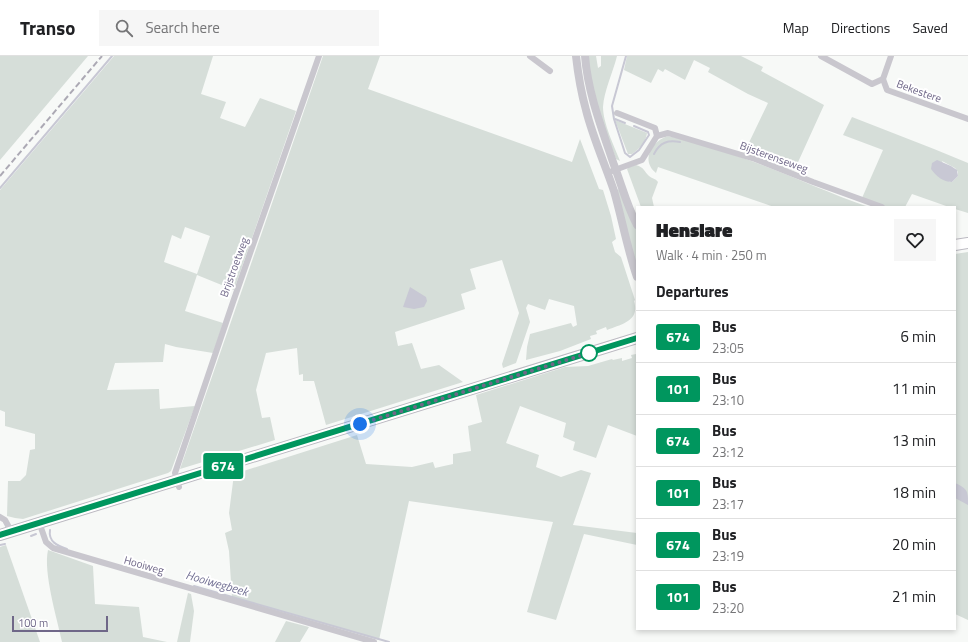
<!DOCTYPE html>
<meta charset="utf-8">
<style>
:root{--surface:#fff;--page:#f6f6f6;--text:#202124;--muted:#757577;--line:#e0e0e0}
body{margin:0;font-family:"Titillium Web",sans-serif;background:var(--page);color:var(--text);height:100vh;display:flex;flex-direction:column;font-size:15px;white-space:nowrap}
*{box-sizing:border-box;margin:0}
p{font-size:13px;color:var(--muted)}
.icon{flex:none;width:22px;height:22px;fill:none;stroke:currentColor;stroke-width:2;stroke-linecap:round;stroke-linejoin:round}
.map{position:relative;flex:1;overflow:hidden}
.panel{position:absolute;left:636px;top:150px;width:320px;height:424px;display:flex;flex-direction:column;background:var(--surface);border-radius:0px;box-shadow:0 2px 6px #0003}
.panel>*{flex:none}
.badge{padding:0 8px;border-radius:3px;font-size:14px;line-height:26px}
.scale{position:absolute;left:12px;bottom:10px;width:96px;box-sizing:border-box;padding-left:4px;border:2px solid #6f6788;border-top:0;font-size:11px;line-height:14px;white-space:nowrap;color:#6f6788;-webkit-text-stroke:3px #fff;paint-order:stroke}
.you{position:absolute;width:20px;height:20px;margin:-10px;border:3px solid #fff;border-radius:50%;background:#1a73e8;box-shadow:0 0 0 6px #1a73e833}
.map>.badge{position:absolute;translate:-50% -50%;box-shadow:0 0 0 2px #fff}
h2{padding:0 20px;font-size:15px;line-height:36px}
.round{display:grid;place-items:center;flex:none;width:42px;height:42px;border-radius:0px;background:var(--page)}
.overview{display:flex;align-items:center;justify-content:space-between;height:68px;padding:0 20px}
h1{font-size:19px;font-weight:800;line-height:30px}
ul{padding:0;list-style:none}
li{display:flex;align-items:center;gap:12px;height:52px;padding:0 20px;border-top:1px solid var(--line)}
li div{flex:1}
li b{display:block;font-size:15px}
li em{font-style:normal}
li .badge{min-width:44px;font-weight:700;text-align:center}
header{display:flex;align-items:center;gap:24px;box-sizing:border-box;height:56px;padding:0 20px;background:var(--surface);border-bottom:1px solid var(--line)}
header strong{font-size:19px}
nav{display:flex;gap:22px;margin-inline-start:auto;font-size:14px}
.search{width:280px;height:36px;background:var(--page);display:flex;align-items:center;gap:10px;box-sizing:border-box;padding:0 14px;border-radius:0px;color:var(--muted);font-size:15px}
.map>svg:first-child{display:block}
.green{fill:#d6ded9;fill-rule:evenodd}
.water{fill:#c8c8d4}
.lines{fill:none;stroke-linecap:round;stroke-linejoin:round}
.stream{stroke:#c8c8d4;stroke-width:2}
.primary-casing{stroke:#bcbac2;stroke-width:12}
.minor{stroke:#c9c7ce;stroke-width:6}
.tertiary{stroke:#c9c7ce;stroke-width:8}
.primary{stroke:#fff;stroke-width:10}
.rail{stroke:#aca9b4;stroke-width:2;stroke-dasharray:6 3;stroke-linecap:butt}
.line-casing{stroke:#fff;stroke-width:9}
.line{stroke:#00965e;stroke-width:6}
.walk{stroke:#6f6788;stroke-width:4;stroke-dasharray:0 7.2}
.stop-dot{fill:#fff;stroke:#00965e;stroke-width:2}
.labels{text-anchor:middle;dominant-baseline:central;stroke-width:4;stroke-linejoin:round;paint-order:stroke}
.street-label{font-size:11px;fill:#6f6788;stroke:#fff}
.water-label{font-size:12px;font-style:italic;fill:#706e92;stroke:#fff}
</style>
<header>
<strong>Transo</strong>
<div class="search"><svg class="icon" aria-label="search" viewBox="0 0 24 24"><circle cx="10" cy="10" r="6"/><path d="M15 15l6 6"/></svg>Search here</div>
<nav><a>Map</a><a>Directions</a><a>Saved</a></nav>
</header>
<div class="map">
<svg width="968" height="586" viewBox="0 0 968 586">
<rect width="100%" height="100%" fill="#f7f9f7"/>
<g class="green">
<polygon points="0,0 88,0 0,104"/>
<path d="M114,0H213L201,38L226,46L220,62L245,71L260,42L296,55L234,234L197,219L185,255L223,267L213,297L176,291L165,288L163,306L115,307L107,334L159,333L160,353L195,350L171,415L168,417L23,463L15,462L7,460L8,425H20L26,419L30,394L35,393V378L5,370V356L0,354V134ZM185,171L210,180L197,218L164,206L172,179L181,183Z"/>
<path d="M323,0H380L368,33L572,106L580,83L599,133L603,134L611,160L616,183L612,186L615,196L621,201L635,244L634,245C640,265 622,268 607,274L606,271L596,275L597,278L590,280L591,283L560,295L526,304L527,291L530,278L571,267L573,271L577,269L574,250L549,243L545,254L528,248L526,252L530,266L516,307L503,312L502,308L519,257L502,204L470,213L476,233L461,238L465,253L395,276L398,290L412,287L421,313L439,309L463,326L326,369L314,325H303V318L299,319L297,292L266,297L256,334L262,362L270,361L275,384L180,413Z"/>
<path d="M587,0H596L598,12L601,10V0H617C613,16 604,35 603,51C603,67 614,90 620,105L616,103L597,53Z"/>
<polygon points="627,0 741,0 763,11 761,15 824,49 794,115 744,97 768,47 748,38 708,16 710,12 694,4 685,24 665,13 663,16 658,13 651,27 624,14"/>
<path d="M852,61L934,93L968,107V157L955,153V151H949L912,138L905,151H888L862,142L883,94L843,79ZM942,105L955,112L958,116V120L952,126H949Z"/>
<path d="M615,64L647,77C646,86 639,93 632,98H628Z"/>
<path d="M668,80L673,81C695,87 718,93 740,101C784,116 825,136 869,151H774L658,111L656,117C640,104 652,85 668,80Z"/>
<path d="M636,109C645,112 643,114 649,120C653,123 655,122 658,126L652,142L654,151H641L627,113L629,111Z"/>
<polygon points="620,133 637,173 637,214 616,134"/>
<polygon points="968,196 968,564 955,558 955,198"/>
<polygon points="636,296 637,296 637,380 608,369 596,402 573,394 575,386 563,381 566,367 520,350 506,387 539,399 536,411 561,421 581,414 591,417 573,469 637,477 637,489 584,478 556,564 527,556 553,466 409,445 379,584 232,542 229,495 225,477 232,474 229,457 234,418 357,379 366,408 412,411 433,406 435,412 453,408 453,398 471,395 468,370 482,366 476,339 565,311 588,310 612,303 613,304 622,302 622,305 632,302 631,299 636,298"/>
<polygon points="6,489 40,586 0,586 0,491"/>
<path d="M48,494L93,510L95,548L139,551L143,581L167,586H62C57,562 43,516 48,494Z"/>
<polygon points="188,537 191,538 194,555 190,586 177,586"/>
<polygon points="286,565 309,571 300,586 275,586"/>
</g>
<g class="water">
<path d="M937,104L951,110L957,114L958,120L952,126C943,126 936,120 931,113L932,107Z"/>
<polygon points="410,231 426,241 427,245 424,251 414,253 403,251"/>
<path d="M955,427C968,433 968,435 968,449L955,442Z"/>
</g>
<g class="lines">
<g class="stream">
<polyline points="626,0 612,50 614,63 625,97 630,101 639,94 649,79 648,76 634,70"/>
<polyline points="615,63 625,67"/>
<path d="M654,98C660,86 668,84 680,86"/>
<polyline points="0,132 112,0"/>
<path d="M50,474C48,486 58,490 67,493"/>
<polyline points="31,480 36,478"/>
<polyline points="0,489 5,488"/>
<polyline points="194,530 389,586"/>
</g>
<g class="primary-casing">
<g id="primary">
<polyline points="955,189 968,187"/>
<polyline points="0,479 637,282"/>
</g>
</g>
<g class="minor">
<polyline points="530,0 550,15"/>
<polyline points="821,0 872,28 883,23"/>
<polyline points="891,0 883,23 887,34 968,63"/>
<polyline points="617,57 655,72 657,80"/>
<polyline points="612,115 642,104 657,80 668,77 755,103 813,126 882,151"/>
<polyline points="179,431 175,417 233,246 319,0"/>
<polyline points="0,461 5,464 11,475"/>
<polyline points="39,466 46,486 53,492 374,586"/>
</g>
<g class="tertiary">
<path d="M576,0C578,18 581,36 586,54C593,82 605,108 614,135C622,163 627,192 637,221"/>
<path d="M585,0C588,38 602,73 614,109C622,130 627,150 637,169"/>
</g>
<use href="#primary" class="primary"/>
<polyline class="rail" points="0,120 102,0"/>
</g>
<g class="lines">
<g class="line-casing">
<polyline id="line" points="0,479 637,282"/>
</g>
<use href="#line" class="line"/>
<polyline class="walk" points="360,368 589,297"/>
</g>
<circle class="stop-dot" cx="589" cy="297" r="8"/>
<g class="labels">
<g class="street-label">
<text transform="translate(919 35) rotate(20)">Bekestere</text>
<text transform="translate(774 101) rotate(20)">Bijsterenseweg</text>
<text transform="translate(234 211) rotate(-70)">Brijstroetweg</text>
<text transform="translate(144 509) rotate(16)">Hooiweg</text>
</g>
<g class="water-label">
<text transform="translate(217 527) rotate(16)">Hooiwegbeek</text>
</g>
</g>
</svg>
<div class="scale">100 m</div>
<div class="you" style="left:360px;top:368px"></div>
<b class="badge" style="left:223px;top:410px;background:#00965e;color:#fff">674</b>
<section class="panel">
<div class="overview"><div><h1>Henslare</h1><p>Walk · 4 min · 250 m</p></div><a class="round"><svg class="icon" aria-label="heart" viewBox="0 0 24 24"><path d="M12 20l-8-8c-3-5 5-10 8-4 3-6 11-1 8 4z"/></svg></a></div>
<h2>Departures</h2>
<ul>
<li><span class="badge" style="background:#00965e;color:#fff">674</span><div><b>Bus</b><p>23:05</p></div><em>6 min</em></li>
<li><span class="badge" style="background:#00965e;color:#fff">101</span><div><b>Bus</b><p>23:10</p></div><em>11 min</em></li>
<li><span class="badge" style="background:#00965e;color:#fff">674</span><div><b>Bus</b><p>23:12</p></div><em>13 min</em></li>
<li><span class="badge" style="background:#00965e;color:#fff">101</span><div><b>Bus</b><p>23:17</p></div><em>18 min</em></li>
<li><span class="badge" style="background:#00965e;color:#fff">674</span><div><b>Bus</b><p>23:19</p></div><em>20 min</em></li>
<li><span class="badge" style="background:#00965e;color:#fff">101</span><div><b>Bus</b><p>23:20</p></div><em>21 min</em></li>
</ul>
</section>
</div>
